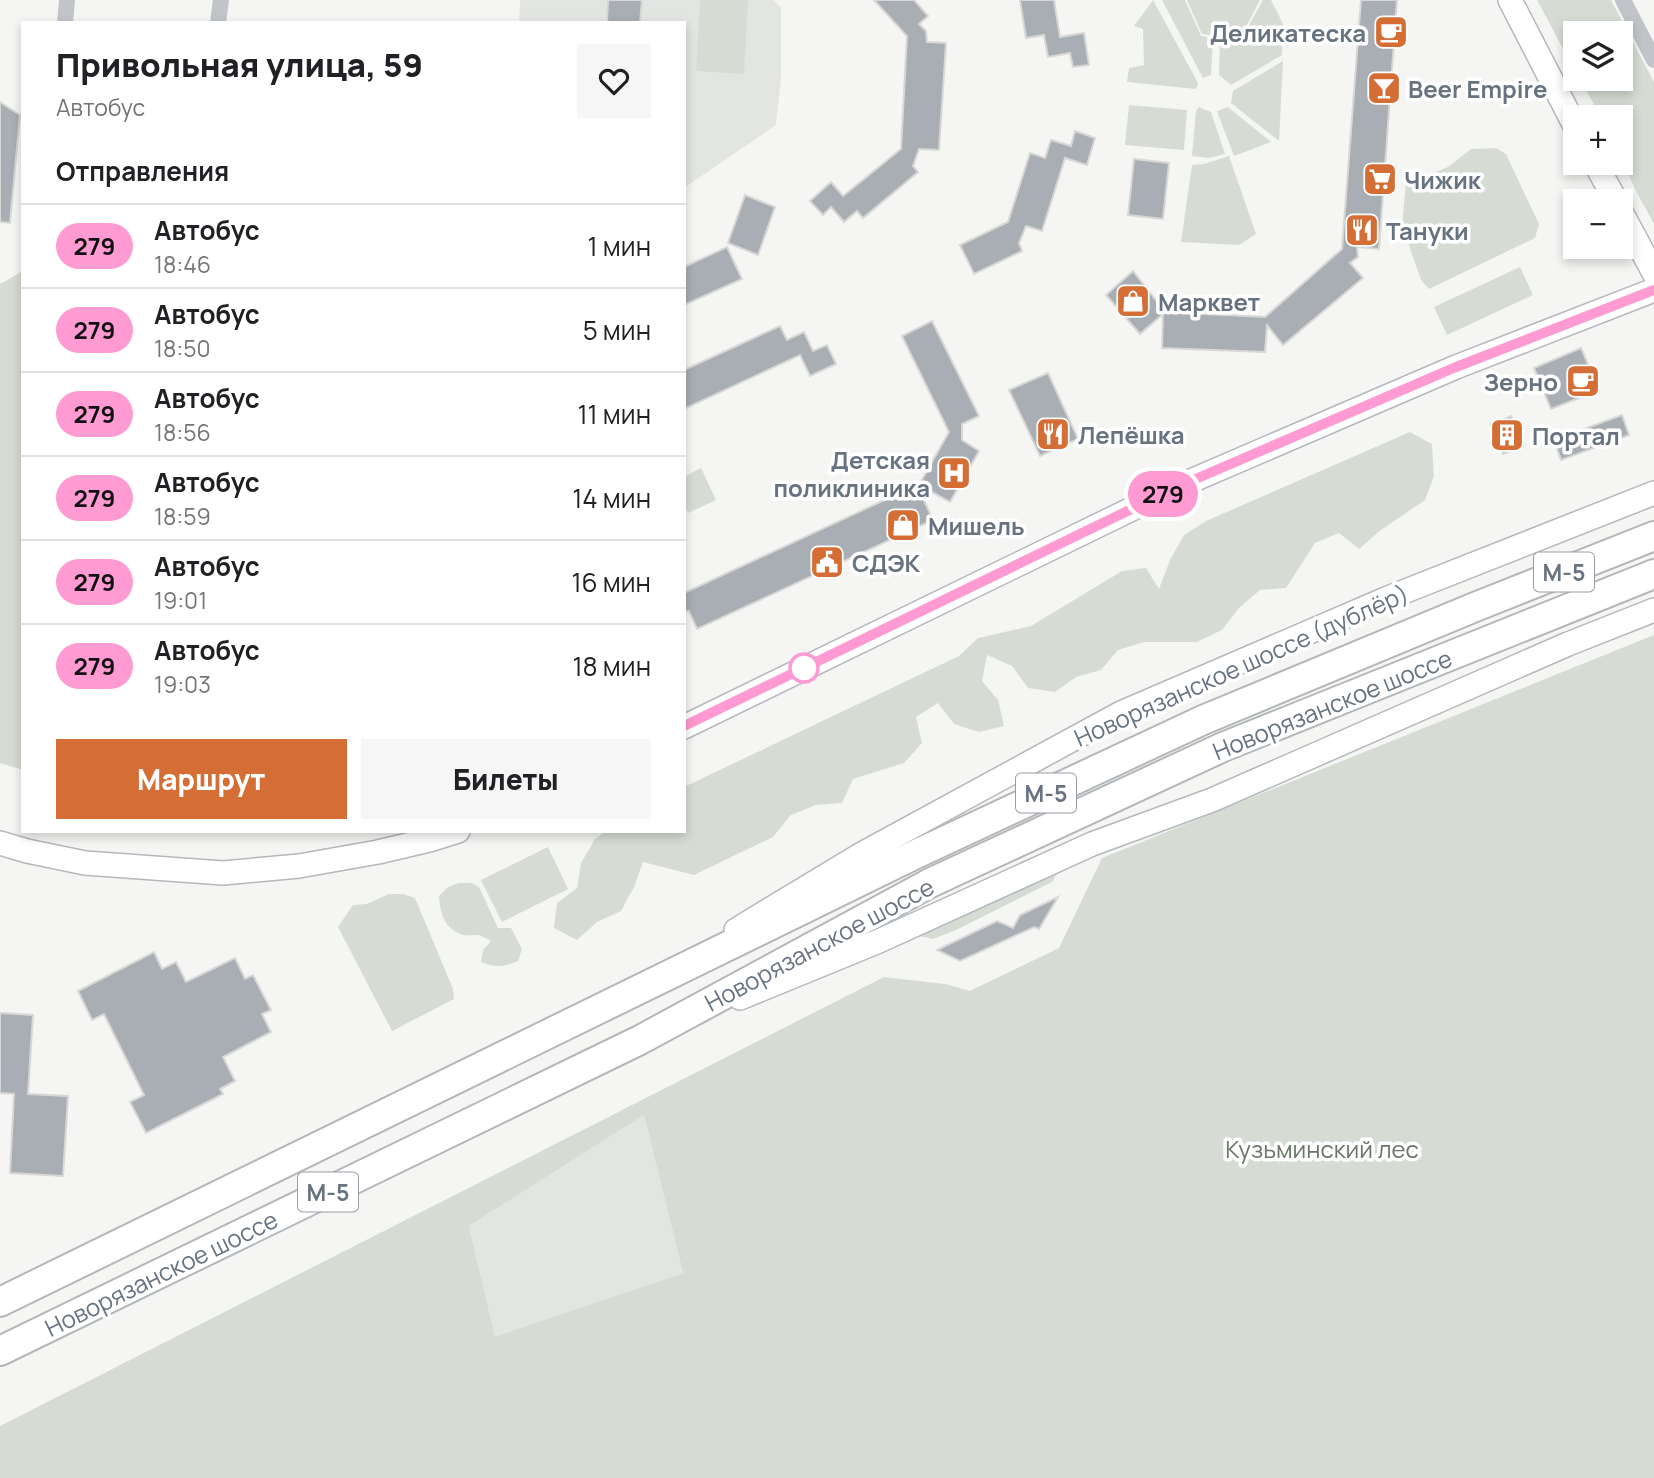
<!DOCTYPE html>
<html lang="ru">
<meta charset="utf-8">
<style>
:root{--surface:#fff;--page:#f6f6f6;--text:#202124;--muted:#757577;--line:#e0e0e0;--accent:#d46e35}
body{margin:0;font-family:Manrope,sans-serif;background:var(--page);color:var(--text);height:100vh;display:flex;flex-direction:column;font-size:26px;white-space:nowrap}
*{box-sizing:border-box;margin:0}
p{font-size:23px;color:var(--muted)}
.icon{flex:none;width:38px;height:38px;fill:none;stroke:currentColor;stroke-width:2;stroke-linecap:round;stroke-linejoin:round}
.map{position:relative;flex:1;overflow:hidden}
.drawer{position:absolute;left:21px;top:21px;width:665px;height:812px;display:flex;flex-direction:column;background:var(--surface);border-radius:0px;box-shadow:0 4px 10px #0003}
.drawer>*{flex:none}
.badge{padding:0 14px;border-radius:23px;font-size:24px;line-height:46px}
.controls{position:absolute;left:1563px;top:21px;display:grid;gap:14px}
.controls a{display:grid;place-items:center;width:70px;height:70px;border-radius:0px;background:var(--surface);box-shadow:0 4px 10px #0003;font-size:35px}
.map>.badge{position:absolute;translate:-50% -50%;box-shadow:0 0 0 4px #fff}
h2{padding:0 35px;font-size:26px;line-height:63px}
.round{display:grid;place-items:center;flex:none;width:74px;height:74px;border-radius:0px;background:var(--page)}
.head{display:flex;align-items:center;justify-content:space-between;height:119px;padding:0 35px}
h1{font-size:33px;font-weight:800;line-height:52px}
.cta{display:flex;gap:14px;margin-top:auto;padding:14px 35px}
.cta a{flex:1;height:80px;border-radius:0px;background:var(--accent);color:#fff;font-size:28px;font-weight:800;line-height:80px;text-align:center}
.cta a+a{background:var(--page);color:var(--text)}
ul{padding:0;list-style:none}
li{display:flex;align-items:center;gap:21px;height:84px;padding:0 35px;border-top:2px solid var(--line)}
li div{flex:1}
li b{display:block;font-size:26px}
li em{font-style:normal}
li .badge{min-width:77px;font-weight:700;text-align:center}
.map>svg:first-child{display:block}
.built{fill:#e3e5e3}
.green{fill:#d6dcd4;fill-rule:evenodd}
.building{fill:#a8aeb4;stroke:#d7d7d5;stroke-width:2}
.lines{fill:none;stroke-linecap:round;stroke-linejoin:round}
.secondary-casing{stroke:#b4b8bc;stroke-width:26}
.highway-casing{stroke:#b4b7ba;stroke-width:32}
.street{stroke:#c1c4c8;stroke-width:16}
.secondary{stroke:#fff;stroke-width:23}
.highway{stroke:#fff;stroke-width:28}
.line-casing{stroke:#fff;stroke-width:16}
.line{stroke:#ff9ad2;stroke-width:10}
.stop-dot{fill:#fff;stroke:#ff9ad2;stroke-width:3.5}
.labels{text-anchor:middle;dominant-baseline:central;stroke-width:7;stroke-linejoin:round;paint-order:stroke}
.shield{fill:#fff;stroke:#959da7;stroke-width:2}
.shield-label{font-size:23px;font-weight:bold;fill:#677381}
.poi-label{font-size:24px;font-weight:bold;fill:#677381;stroke:#fff;text-anchor:start}
.street-label{font-size:24px;fill:#677381;stroke:#fff}
.park-label{font-size:24px;fill:#677966;stroke:#fff}
</style>
<div class="map">
<svg width="1654" height="1478" viewBox="0 0 1654 1478">
<rect width="100%" height="100%" fill="#f5f6f3"/>
<g class="built">
<polygon points="520,0 773,0 781,7 781,77 776,125 684,188 684,23 519,23"/>
<polygon points="644,1115 683,1273 495,1338 469,1226"/>
</g>
<g class="green">
<polygon points="700,0 748,0 744,74 696,71"/>
<polygon points="1153,0 1198,83 1196,89 1127,82 1129,68 1144,65 1143,29 1134,26"/>
<polygon points="1162,0 1185,0 1201,36 1213,38 1211,75 1203,78"/>
<polygon points="1187,0 1260,0 1239,40 1202,34"/>
<polygon points="1263,0 1271,0 1283,24 1282,55 1231,85 1219,75 1220,38 1240,41"/>
<polygon points="1537,0 1611,0 1654,82 1654,224 1635,189 1621,158 1620,117 1601,117 1580,79 1620,79 1620,33 1575,33 1575,71"/>
<polygon points="1283,61 1279,141 1231,103 1233,91"/>
<polygon points="1129,105 1187,110 1184,150 1125,145"/>
<polygon points="1199,107 1211,112 1225,154 1209,158 1192,156 1196,111"/>
<polygon points="1228,107 1271,142 1234,156 1217,111"/>
<polygon points="1496,148 1506,154 1539,224 1535,238 1429,289 1421,280 1402,225 1406,183 1410,173 1426,176 1448,167 1471,149"/>
<polygon points="1229,156 1256,234 1239,245 1181,242 1192,165 1204,164"/>
<polygon points="1520,267 1533,295 1447,335 1434,307"/>
<polygon points="23,271 23,770 0,763 0,284"/>
<polygon points="1410,432 1432,444 1434,476 1425,500 1381,530 1359,549 1339,533 1315,543 1286,588 1260,590 1239,608 1222,630 1197,642 1144,642 1118,650 1101,670 1076,677 1055,692 1028,688 1012,666 987,655 982,681 998,700 1004,726 979,732 954,724 938,703 916,717 922,743 904,763 853,779 842,803 816,805 791,815 773,837 694,875 643,862 634,887 621,911 597,922 577,940 554,928 557,903 577,888 581,863 595,839 606,831 684,831 684,787 959,656 978,638 1031,626 1122,571 1146,568 1159,589 1170,560 1184,535 1206,521"/>
<polygon points="701,468 716,500 688,513 684,504 684,477"/>
<path d="M1654,635V1478H0V1426L884,977L945,984L970,991L1059,948L1102,858ZM644,1115L683,1273L495,1337L469,1226Z"/>
<polygon points="548,847 568,889 502,922 481,880"/>
<polygon points="1061,867 1052,882 956,930 933,939 919,936 918,934"/>
<path d="M459,883H472L479,887L498,928H511L522,949L518,961C504,967 495,968 481,962L483,950L491,941C486,938 481,935 476,935C473,935 467,936 464,935C445,930 440,914 439,896L448,887Z"/>
<polygon points="389,894 403,894 415,898 453,989 454,999 392,1031 338,927 353,905 367,904"/>
</g>
<g class="building">
<polygon points="608,0 642,0 640,23 607,23"/>
<polygon points="874,0 914,0 928,16 919,24 926,31 927,42 946,43 939,150 919,149 913,166 918,172 863,218 857,211 844,222 831,207 823,215 810,201 831,182 843,196 901,149 907,36"/>
<polygon points="1020,0 1054,0 1060,37 1084,33 1089,65 1073,67 1070,53 1048,57 1044,35 1026,38"/>
<polygon points="1361,0 1397,0 1379,249 1357,247 1358,257 1350,263 1363,278 1283,345 1267,325 1265,352 1162,348 1163,314 1140,334 1106,295 1133,271 1165,312 1265,317 1342,249"/>
<polygon points="0,102 20,115 10,223 0,222"/>
<polygon points="1075,131 1095,138 1087,165 1065,158 1042,231 1026,226 1019,243 1022,251 974,274 960,245 1008,222 1030,153 1045,158 1051,140 1071,146"/>
<polygon points="1134,159 1169,163 1163,219 1128,215"/>
<polygon points="745,195 775,207 758,255 728,243"/>
<polygon points="727,247 742,279 684,305 684,267"/>
<polygon points="932,321 979,416 962,424 962,440 979,451 950,502 919,485 949,432 902,336"/>
<polygon points="780,326 787,340 804,332 813,351 827,345 836,364 810,376 800,355 684,409 684,370"/>
<polygon points="1581,348 1596,383 1592,393 1551,409 1534,368"/>
<polygon points="1048,373 1078,439 1040,456 1009,390"/>
<polygon points="1622,415 1629,435 1561,460 1554,440"/>
<polygon points="1511,416 1523,446 1503,454 1491,424"/>
<polygon points="917,485 933,520 697,629 689,611 684,611 684,593"/>
<polygon points="1058,897 1039,929 1034,927 960,961 937,950 997,921 1013,928 1020,915"/>
<polygon points="154,952 162,969 176,962 186,982 235,958 245,979 253,975 271,1010 262,1014 271,1032 223,1057 235,1081 220,1089 223,1094 146,1133 130,1102 144,1095 104,1014 92,1020 78,991"/>
<polygon points="0,1013 33,1015 28,1094 68,1096 63,1176 10,1173 14,1094 0,1093"/>
</g>
<g class="lines">
<g class="secondary-casing">
<g id="secondary">
<polyline points="1510,0 1575,126"/>
<polyline points="1595,163 1616,201"/>
<polyline points="1620,210 1654,273"/>
<polyline points="684,727 1177,487 1456,367 1654,290"/>
<polyline points="0,843 27,851 85,863 223,873 299,866 378,852 429,840 458,831"/>
<polyline points="736,930 860,855 1121,713 1388,598 1654,493"/>
<polyline points="740,998 879,941 1092,844 1212,800 1568,644 1654,610"/>
</g>
</g>
<g class="highway-casing">
<g id="highway">
<polyline points="0,1302 914,855 1203,720 1475,607 1654,536"/>
<polyline points="0,1351 640,1040 930,883 1223,747 1654,574"/>
</g>
</g>
<g class="street">
<polyline points="1623,0 1654,60"/>
<polyline points="65,23 67,0"/>
<polyline points="218,23 221,0"/>
</g>
<use href="#secondary" class="secondary"/>
<use href="#highway" class="highway"/>
</g>
<g class="lines">
<g class="line-casing">
<polyline id="line" points="684,726 1177,487 1456,367 1654,290"/>
</g>
<use href="#line" class="line"/>
</g>
<defs>
<g id="cafe-square" transform="scale(1.75)"><rect x="-9" y="-9" width="18" height="18" rx="4" fill="#d46e35" stroke="#fff"/><path d="M-5.5-4.5H6V0H3Q3 3.5 0 3.5H-2.5Q-5.5 3.5-5.5 0ZM3-3.2v2h1.7v-2ZM-6 4.5H4V6H-6Z" fill="#fff"/></g>
<g id="bar-square" transform="scale(1.75)"><rect x="-9" y="-9" width="18" height="18" rx="4" fill="#d46e35" stroke="#fff"/><path d="M-6-5H6L.8 .8V4.5H3.5V6h-7V4.5H-.8V.8Z" fill="#fff"/></g>
<g id="supermarket-square" transform="scale(1.75)"><rect x="-9" y="-9" width="18" height="18" rx="4" fill="#d46e35" stroke="#fff"/><path d="M-6-5.5h2.5l.6 2H6L4.5 2H-2.5L-4.4-4H-6ZM-1.5 3.2a1.3 1.3 0 1 0 .1 0ZM3 3.2a1.3 1.3 0 1 0 .1 0Z" fill="#fff"/></g>
<g id="restaurant-square" transform="scale(1.75)"><rect x="-9" y="-9" width="18" height="18" rx="4" fill="#d46e35" stroke="#fff"/><path d="M-5-6h1v4h1v-4h1v4h1v-4h1v5L-1.5 .5V6h-2V.5L-5-1ZM5-6V6H3V1.5H1.5Q1.5-4 5-6Z" fill="#fff"/></g>
<g id="shop-square" transform="scale(1.75)"><rect x="-9" y="-9" width="18" height="18" rx="4" fill="#d46e35" stroke="#fff"/><path d="M-5-2.5h2.3a2.7 3.5 0 0 1 5.4 0H5L5.5 6h-11ZM-1.5-2.5h3a1.5 2.3 0 0 0-3 0Z" fill="#fff"/></g>
<g id="building-square" transform="scale(1.75)"><rect x="-9" y="-9" width="18" height="18" rx="4" fill="#d46e35" stroke="#fff"/><path d="M-4-6H4V6H1V3H-1V6H-4ZM-2.5-4.3h1.7v1.8h-1.7ZM.8-4.3h1.7v1.8H.8ZM-2.5-1h1.7V.8h-1.7ZM.8-1h1.7V.8H.8Z" fill="#fff"/></g>
<g id="hospital-square" transform="scale(1.75)"><rect x="-9" y="-9" width="18" height="18" rx="4" fill="#d46e35" stroke="#fff"/><path d="M-5-5h3v3.5h4V-5h3V5h-3V1.5h-4V5h-3Z" fill="#fff"/></g>
<g id="civic-square" transform="scale(1.75)"><rect x="-9" y="-9" width="18" height="18" rx="4" fill="#d46e35" stroke="#fff"/><path d="M-.6-6.5H3V-4.5H.6V-3L4-1V1h2V6H-6V1h2V-1L-.6-3ZM-1.2 2.5V6h2.4V2.5Z" fill="#fff"/></g>
</defs>
<g fill-rule="evenodd">
<use href="#cafe-square" x="1391" y="32"/>
<use href="#bar-square" x="1384" y="88"/>
<use href="#supermarket-square" x="1380" y="179"/>
<use href="#restaurant-square" x="1362" y="230"/>
<use href="#shop-square" x="1133" y="301"/>
<use href="#cafe-square" x="1583" y="381"/>
<use href="#restaurant-square" x="1053" y="434"/>
<use href="#building-square" x="1507" y="435"/>
<use href="#hospital-square" x="954" y="473"/>
<use href="#shop-square" x="903" y="525"/>
<use href="#civic-square" x="827" y="562"/>
</g>
<circle class="stop-dot" cx="804" cy="668" r="14"/>
<g class="labels">
<g class="shield">
<rect x="1534" y="552.5" width="60" height="39" rx="5"/>
<rect x="1016" y="773.5" width="60" height="39" rx="5"/>
<rect x="298" y="1172.5" width="60" height="39" rx="5"/>
</g>
<g class="shield-label">
<text x="1564" y="572">М-5</text>
<text x="1046" y="793">М-5</text>
<text x="328" y="1192">М-5</text>
</g>
<g class="poi-label">
<text x="1366" y="32" text-anchor="end">Деликатеска</text>
<text x="1408" y="88">Beer Empire</text>
<text x="1404" y="179">Чижик</text>
<text x="1386" y="230">Тануки</text>
<text x="1158" y="301">Марквет</text>
<text x="1558" y="381" text-anchor="end">Зерно</text>
<text x="1078" y="434">Лепёшка</text>
<text x="1532" y="435">Портал</text>
<text x="930" y="459" text-anchor="end">Детская<tspan x="930" dy="28">поликлиника</tspan></text>
<text x="928" y="525">Мишель</text>
<text x="852" y="562">СДЭК</text>
</g>
<g class="street-label">
<text transform="translate(1241 665) rotate(-24)">Новорязанское шоссе (дублёр)</text>
<text transform="translate(1332 704) rotate(-22)">Новорязанское шоссе</text>
<text transform="translate(819 944) rotate(-28)">Новорязанское шоссе</text>
<text transform="translate(161 1273) rotate(-26)">Новорязанское шоссе</text>
</g>
<g class="park-label">
<text x="1322" y="1148">Кузьминский лес</text>
</g>
</g>
</svg>
<div class="controls">
<a><svg class="icon" aria-label="layers" viewBox="0 0 24 24"><path d="M12 4l9 5-9 5-9-5zM3 14l9 5 9-5"/></svg></a>
<a>+</a>
<a>−</a>
</div>
<b class="badge" style="left:1163px;top:494px;background:#ff9ad2;color:#111">279</b>
<section class="drawer">
<div class="head"><div><h1>Привольная улица, 59</h1><p>Автобус</p></div><a class="round"><svg class="icon" aria-label="heart" viewBox="0 0 24 24"><path d="M12 20l-8-8c-3-5 5-10 8-4 3-6 11-1 8 4z"/></svg></a></div>
<h2>Отправления</h2>
<ul>
<li><span class="badge" style="background:#ff9ad2;color:#111">279</span><div><b>Автобус</b><p>18:46</p></div><em>1 мин</em></li>
<li><span class="badge" style="background:#ff9ad2;color:#111">279</span><div><b>Автобус</b><p>18:50</p></div><em>5 мин</em></li>
<li><span class="badge" style="background:#ff9ad2;color:#111">279</span><div><b>Автобус</b><p>18:56</p></div><em>11 мин</em></li>
<li><span class="badge" style="background:#ff9ad2;color:#111">279</span><div><b>Автобус</b><p>18:59</p></div><em>14 мин</em></li>
<li><span class="badge" style="background:#ff9ad2;color:#111">279</span><div><b>Автобус</b><p>19:01</p></div><em>16 мин</em></li>
<li><span class="badge" style="background:#ff9ad2;color:#111">279</span><div><b>Автобус</b><p>19:03</p></div><em>18 мин</em></li>
</ul>
<div class="cta"><a>Маршрут</a><a>Билеты</a></div>
</section>
</div>
